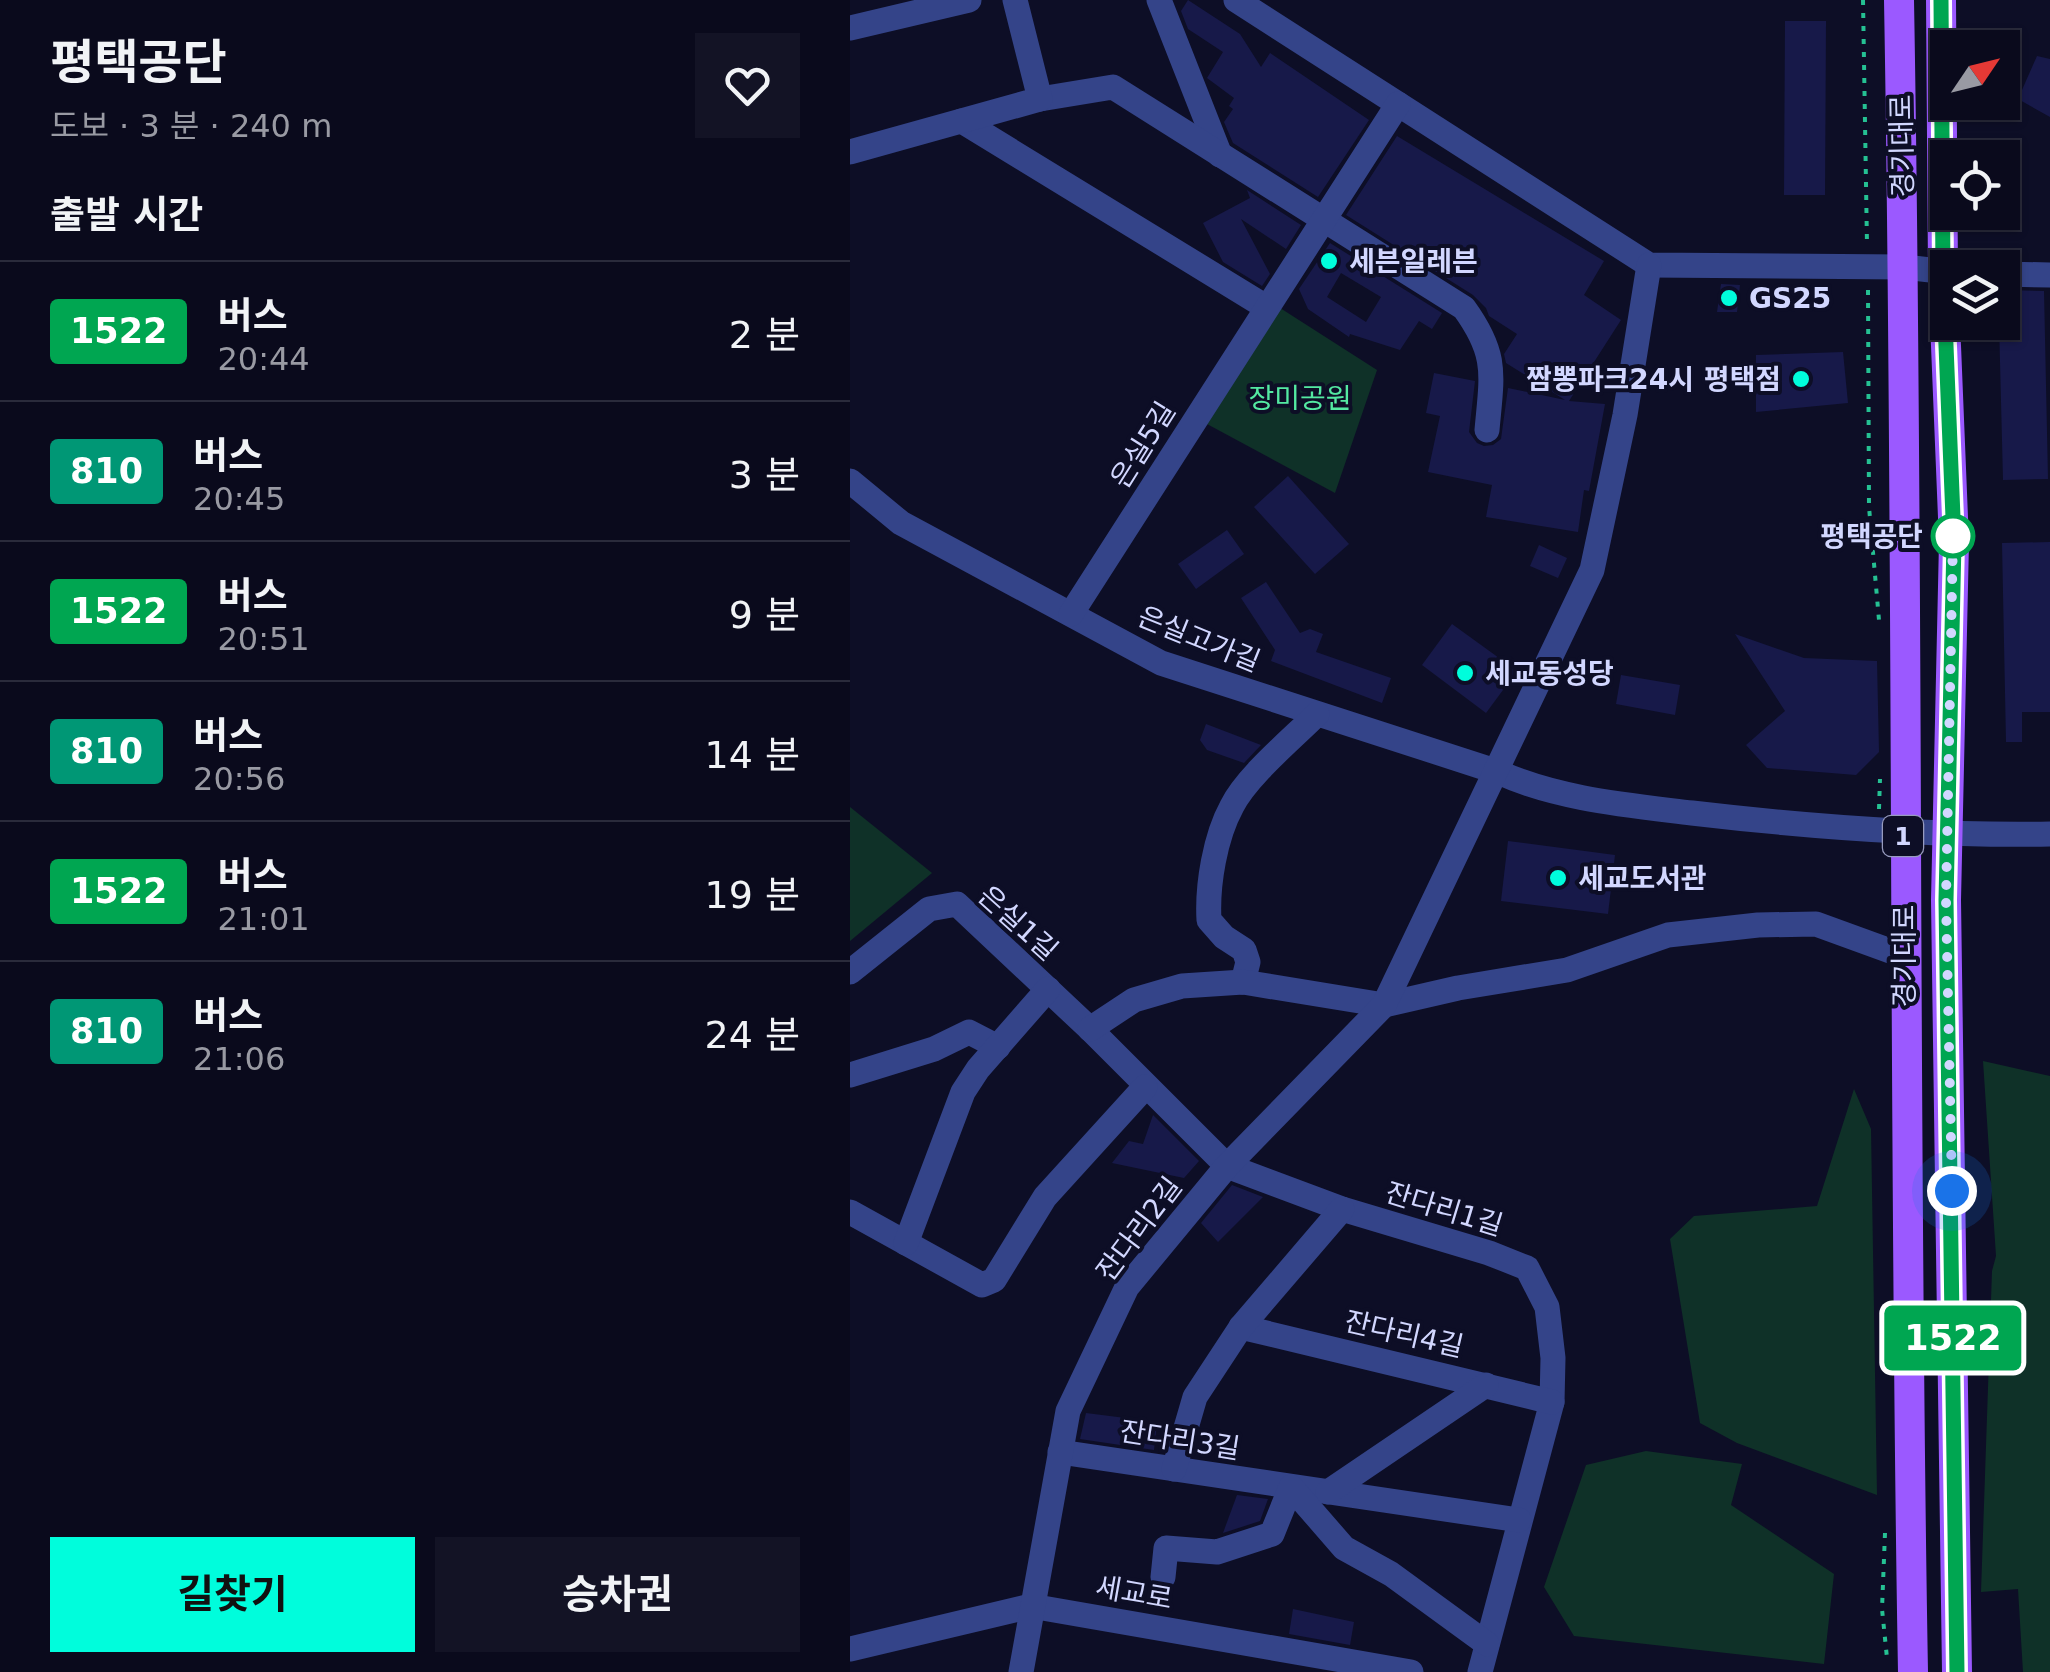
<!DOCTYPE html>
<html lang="ko">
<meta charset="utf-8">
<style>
:root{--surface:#0a0a1c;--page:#131325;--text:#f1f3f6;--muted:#999aa3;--line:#2a2b3b;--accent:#00fddc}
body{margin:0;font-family:"DejaVu Sans","Noto Sans KR",sans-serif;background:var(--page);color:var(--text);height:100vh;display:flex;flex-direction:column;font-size:38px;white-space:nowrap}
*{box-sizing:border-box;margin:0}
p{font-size:32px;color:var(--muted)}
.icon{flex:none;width:55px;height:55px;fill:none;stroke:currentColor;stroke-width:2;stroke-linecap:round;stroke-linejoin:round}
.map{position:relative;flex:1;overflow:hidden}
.details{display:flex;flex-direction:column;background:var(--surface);width:850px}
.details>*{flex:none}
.badge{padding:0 20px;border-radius:8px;font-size:35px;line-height:65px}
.needle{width:65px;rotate:55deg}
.tools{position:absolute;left:1080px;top:30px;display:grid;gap:20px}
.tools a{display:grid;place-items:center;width:90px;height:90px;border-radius:0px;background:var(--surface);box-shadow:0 2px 8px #0004,0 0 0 2px var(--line);font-size:50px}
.you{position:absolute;width:50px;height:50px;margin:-25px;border:8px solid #fff;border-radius:50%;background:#1a73e8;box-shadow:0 0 0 15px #1a73e833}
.map>.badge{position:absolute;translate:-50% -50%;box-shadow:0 0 0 5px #fff}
h2{padding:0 50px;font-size:38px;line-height:90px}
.round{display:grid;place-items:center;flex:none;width:105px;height:105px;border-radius:0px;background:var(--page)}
.overview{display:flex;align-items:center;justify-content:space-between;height:170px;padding:0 50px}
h1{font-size:48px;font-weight:700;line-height:75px}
.action{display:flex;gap:20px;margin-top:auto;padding:20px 50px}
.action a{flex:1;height:115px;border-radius:0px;background:var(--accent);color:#111;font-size:40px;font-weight:700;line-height:115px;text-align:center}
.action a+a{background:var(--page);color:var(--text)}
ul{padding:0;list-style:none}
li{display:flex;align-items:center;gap:30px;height:140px;padding:0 50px;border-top:2px solid var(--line)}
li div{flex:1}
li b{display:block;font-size:38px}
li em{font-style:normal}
li .badge{min-width:110px;font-weight:700;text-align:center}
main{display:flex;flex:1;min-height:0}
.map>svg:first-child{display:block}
.green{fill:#0f3128}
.building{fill:#171949;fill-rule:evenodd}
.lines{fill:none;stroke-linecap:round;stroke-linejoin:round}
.path{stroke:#25c193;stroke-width:4;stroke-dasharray:5 8;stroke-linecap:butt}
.minor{stroke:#344489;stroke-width:25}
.major{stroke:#9b59ff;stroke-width:30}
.line-casing{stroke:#fff;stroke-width:22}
.line{stroke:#00a651;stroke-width:15}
.walk{stroke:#d2d7ff;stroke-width:10;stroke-dasharray:0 18}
.poi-dot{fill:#00fddc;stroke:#0d0e26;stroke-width:4}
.stop-dot{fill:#fff;stroke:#00a651;stroke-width:5}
.labels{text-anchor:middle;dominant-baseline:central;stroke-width:8;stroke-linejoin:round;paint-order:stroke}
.shield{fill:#0d0e26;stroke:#979bbe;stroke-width:2.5}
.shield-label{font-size:25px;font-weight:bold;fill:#d2d7ff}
.street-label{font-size:28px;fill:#d2d7ff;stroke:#0d0e26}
.poi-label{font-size:28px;font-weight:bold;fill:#d2d7ff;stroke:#0d0e26;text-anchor:start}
.park-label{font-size:28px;fill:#54e9a2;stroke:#0d0e26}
.stop-label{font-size:28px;font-weight:bold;fill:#d2d7ff;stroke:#0d0e26;text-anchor:end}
</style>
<main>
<section class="details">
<div class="overview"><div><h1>평택공단</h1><p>도보 · 3 분 · 240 m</p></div><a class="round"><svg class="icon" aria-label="heart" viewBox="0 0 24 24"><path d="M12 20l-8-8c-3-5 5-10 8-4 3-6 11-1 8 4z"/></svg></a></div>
<h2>출발 시간</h2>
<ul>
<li><span class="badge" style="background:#00a651;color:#fff">1522</span><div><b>버스</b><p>20:44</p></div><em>2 분</em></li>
<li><span class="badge" style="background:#009775;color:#fff">810</span><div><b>버스</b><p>20:45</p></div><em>3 분</em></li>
<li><span class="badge" style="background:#00a651;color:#fff">1522</span><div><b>버스</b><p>20:51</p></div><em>9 분</em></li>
<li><span class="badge" style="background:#009775;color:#fff">810</span><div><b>버스</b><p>20:56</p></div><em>14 분</em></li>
<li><span class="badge" style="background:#00a651;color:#fff">1522</span><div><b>버스</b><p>21:01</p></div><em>19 분</em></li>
<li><span class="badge" style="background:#009775;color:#fff">810</span><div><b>버스</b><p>21:06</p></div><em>24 분</em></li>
</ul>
<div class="action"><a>길찾기</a><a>승차권</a></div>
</section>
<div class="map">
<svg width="1200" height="1672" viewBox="0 0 1200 1672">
<rect width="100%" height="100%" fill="#0d0e26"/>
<g class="green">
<polygon points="427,306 527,370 485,493 357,424"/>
<polygon points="0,807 82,873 0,941"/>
<polygon points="1133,1061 1200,1076 1200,1672 1173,1672 1168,1589 1131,1592 1142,1271 1146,1256"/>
<polygon points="1004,1089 1021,1129 1027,1495 887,1443 850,1423 820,1239 844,1216 967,1206"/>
<polygon points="796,1451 892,1464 881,1505 984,1574 974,1664 724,1636 694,1587 736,1465"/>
</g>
<g class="building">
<polygon points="338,0 390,34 411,67 420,53 519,120 468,197 383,143 374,122 383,109 379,106 384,98 357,78 373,52 338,29 331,11"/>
<polygon points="935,21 976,21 975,195 934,195"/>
<polygon points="1187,56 1200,59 1200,117 1168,99"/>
<polygon points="547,136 754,261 734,295 771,320 719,401 755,404 739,491 734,490 728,532 636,517 642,485 578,472 590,416 576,413 584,373 625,381 619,432 627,443 634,446 643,445 651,439 658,388 715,400 656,363 654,354 667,334 639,316 636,308 623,295 496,215"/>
<polygon points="397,190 451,225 436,249 391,219 420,274 412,286 373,262 353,223 400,198"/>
<path d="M480,243L592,313L582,329L569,321L550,350L500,334L499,337L458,309L449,289ZM491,273L531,297L516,322L477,297Z"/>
<polygon points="871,284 890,285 887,312 867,312"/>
<polygon points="1152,290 1194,291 1198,479 1153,480 1149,322 1152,322"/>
<polygon points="993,352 998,403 906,412 906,355"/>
<polygon points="438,476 499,544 465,574 404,507"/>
<polygon points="377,530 394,554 346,589 328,564"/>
<polygon points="1200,542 1200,712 1172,712 1172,742 1156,742 1152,543"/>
<polygon points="689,545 717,558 708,578 680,566"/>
<polygon points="416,582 450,633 460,629 473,634 466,652 541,678 532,703 421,661 425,650 391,598"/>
<polygon points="602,624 667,671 636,713 572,665"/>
<polygon points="885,634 954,658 1027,661 1029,752 1006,775 917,768 896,745 935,711"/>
<polygon points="771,675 830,685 825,715 766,704"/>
<polygon points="356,724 411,745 394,763 357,750 350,740"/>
<polygon points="658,841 765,855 758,914 651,901"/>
<polygon points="303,1115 349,1161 334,1178 262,1163 279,1141 293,1144"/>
<polygon points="382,1185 413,1197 368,1242 351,1223"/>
<polygon points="236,1413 307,1422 304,1450 230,1439"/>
<polygon points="387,1495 418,1499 410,1521 373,1533"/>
<polygon points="443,1609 504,1622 500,1645 439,1634"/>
</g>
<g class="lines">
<g class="path">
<polyline points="1013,0 1017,245"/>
<polyline points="1018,290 1019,507 1029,620"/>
<polyline points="1029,809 1030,779"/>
<polyline points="1035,1533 1032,1609 1037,1658"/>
</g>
<g class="minor">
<polyline points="309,0 370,155"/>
<polyline points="386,0 799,265 1054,267 1098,272"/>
<polyline points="0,28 119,0"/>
<path d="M190,99L263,87L614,308C648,355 642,374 637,430"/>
<polyline points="112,121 416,307"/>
<polyline points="0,152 190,99 165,0"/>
<polyline points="1152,274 1200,275"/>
<path d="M0,481L51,523L311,663L648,772C707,799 777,805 842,813C961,827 1080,836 1200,834"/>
<polyline points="221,614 548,104"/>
<polyline points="0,972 79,909 107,904 240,1029 377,1166 492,1209 639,1253 677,1268 697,1307 703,1358 702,1402 630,1672"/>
<path d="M393,982L398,962L394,950L374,937L359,920C357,885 365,837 382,806C397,776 442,739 467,714"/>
<polyline points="240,1029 284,1000 332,986 393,982 534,1005 608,988 717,970 818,935 908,925 966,924 1054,956"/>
<polyline points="0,1075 84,1049 119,1032 148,1047"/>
<polyline points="0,1212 132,1285 144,1280 195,1197 295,1087"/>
<polyline points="56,1243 113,1092 128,1069 198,989"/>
<polyline points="391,1327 702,1402"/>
<polyline points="210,1452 669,1520"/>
<polyline points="324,1469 345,1397 391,1327 492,1209"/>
<polyline points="478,1492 636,1385"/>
<polyline points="313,1577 316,1548 367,1552 422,1534 441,1487 494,1548 541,1574 637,1644"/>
<polyline points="0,1649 181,1606 561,1672"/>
<polyline points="171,1672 218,1411 277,1287 377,1166 534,1005 742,570 775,415 799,265"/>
</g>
<g class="major">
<path d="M1049,0C1059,557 1053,1115 1063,1672"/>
<polyline points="1091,0 1093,272 1104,542 1096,900 1107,1672"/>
</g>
</g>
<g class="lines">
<g class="line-casing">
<polyline id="line" points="1091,0 1093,272 1104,542 1096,900 1107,1672"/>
</g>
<use href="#line" class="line"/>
<polyline class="walk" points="1102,1191 1096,900 1103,536"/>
</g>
<g class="poi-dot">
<circle cx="479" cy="261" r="10"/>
<circle cx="879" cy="298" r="10"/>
<circle cx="951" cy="379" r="10"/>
<circle cx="615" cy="673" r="10"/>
<circle cx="708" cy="878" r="10"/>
</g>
<circle class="stop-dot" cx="1103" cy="536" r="20"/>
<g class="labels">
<rect class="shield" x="1033" y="816" width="40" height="40" rx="8"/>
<g class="shield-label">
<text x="1053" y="836">1</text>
</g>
<g class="street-label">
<text transform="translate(1052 146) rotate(-91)">경기대로</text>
<text transform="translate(293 445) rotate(-58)">은실5길</text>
<text transform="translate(349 639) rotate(22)">은실고가길</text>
<text transform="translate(168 923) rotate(42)">은실1길</text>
<text transform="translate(1054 956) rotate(-90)">경기대로</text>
<text transform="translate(594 1209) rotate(17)">잔다리1길</text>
<text transform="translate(289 1229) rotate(-53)">잔다리2길</text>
<text transform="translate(554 1334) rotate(13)">잔다리4길</text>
<text transform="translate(330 1440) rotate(9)">잔다리3길</text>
<text transform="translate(284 1593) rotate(10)">세교로</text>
</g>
<g class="poi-label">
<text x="499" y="261">세븐일레븐</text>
<text x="899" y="298">GS25</text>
<text x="931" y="379" text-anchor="end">짬뽕파크24시 평택점</text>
<text x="635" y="673">세교동성당</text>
<text x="728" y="878">세교도서관</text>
</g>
<g class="park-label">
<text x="450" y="398">장미공원</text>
</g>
<g class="stop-label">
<text x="1073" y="536">평택공단</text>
</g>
</g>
</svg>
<div class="tools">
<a><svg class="needle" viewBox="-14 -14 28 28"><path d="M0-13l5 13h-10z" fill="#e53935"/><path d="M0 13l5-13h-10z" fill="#999aa3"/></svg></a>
<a><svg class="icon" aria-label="locate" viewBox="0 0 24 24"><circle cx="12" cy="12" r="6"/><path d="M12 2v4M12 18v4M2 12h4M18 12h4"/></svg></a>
<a><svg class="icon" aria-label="layers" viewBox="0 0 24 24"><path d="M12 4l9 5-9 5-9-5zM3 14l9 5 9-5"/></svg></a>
</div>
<div class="you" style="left:1102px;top:1191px"></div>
<b class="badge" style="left:1103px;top:1338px;background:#00a651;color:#fff">1522</b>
</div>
</main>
